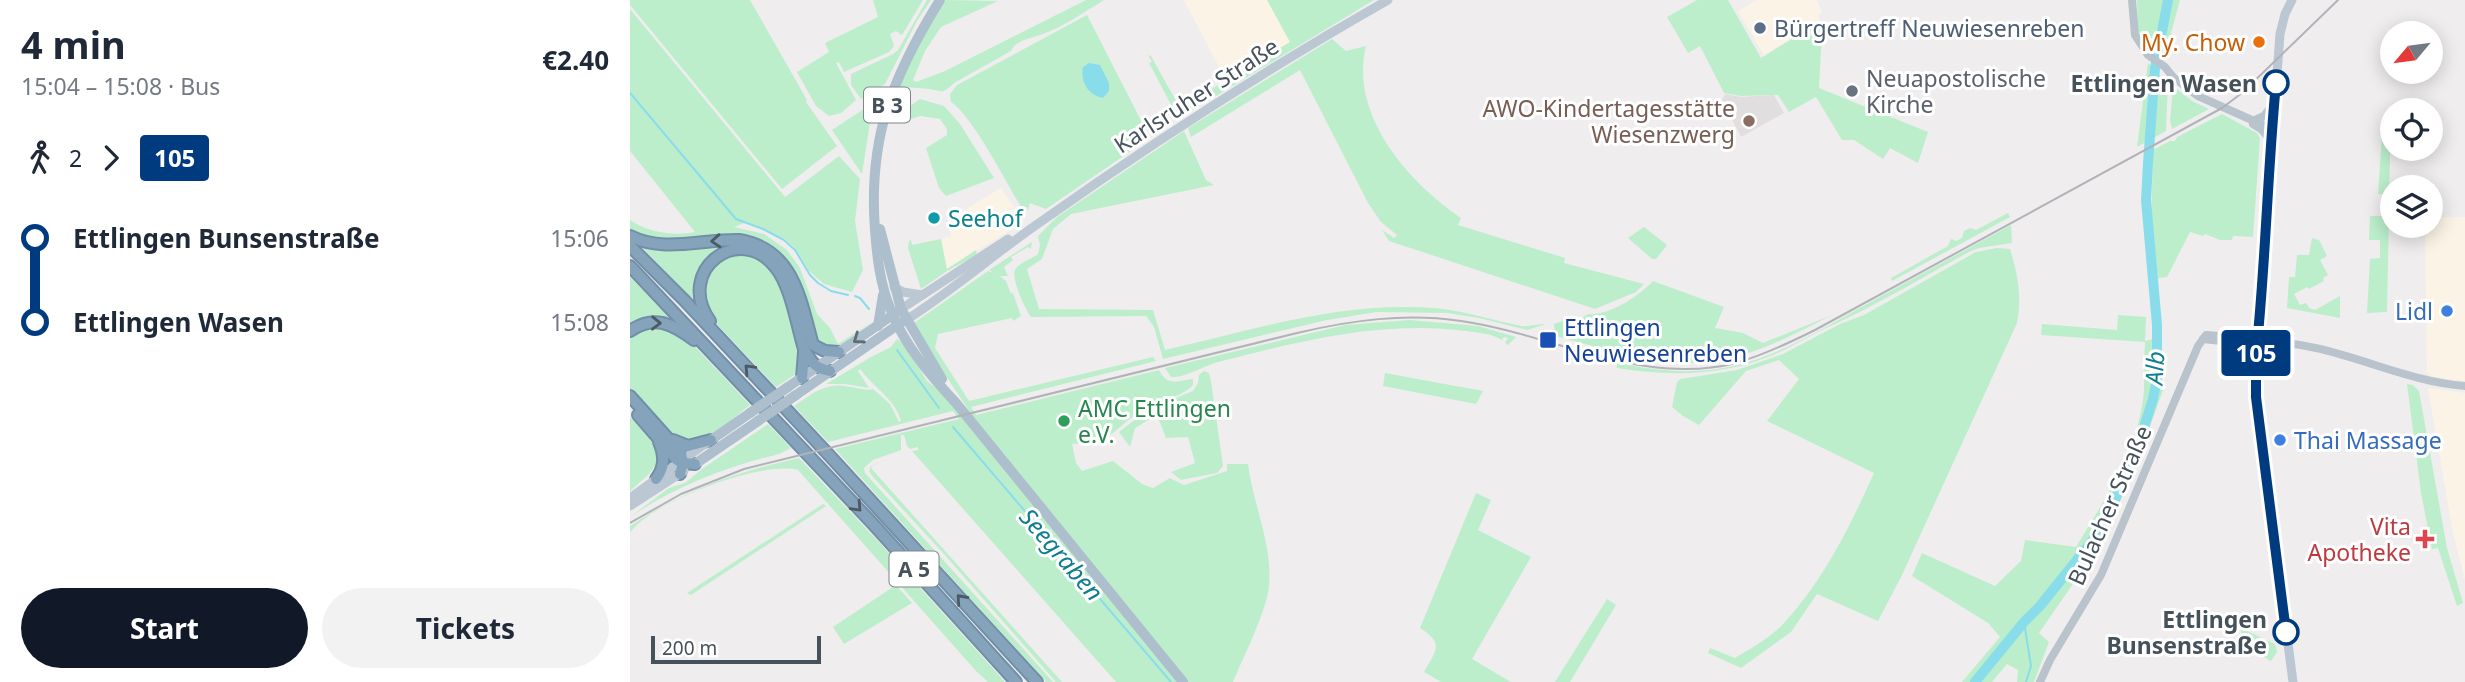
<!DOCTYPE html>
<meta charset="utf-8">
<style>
:root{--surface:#fff;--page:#f2f2f3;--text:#1f2937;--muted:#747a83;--accent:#111827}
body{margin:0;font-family:"Noto Sans",sans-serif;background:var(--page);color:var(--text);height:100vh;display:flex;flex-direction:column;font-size:26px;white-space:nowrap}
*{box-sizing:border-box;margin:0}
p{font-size:23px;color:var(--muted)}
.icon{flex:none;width:38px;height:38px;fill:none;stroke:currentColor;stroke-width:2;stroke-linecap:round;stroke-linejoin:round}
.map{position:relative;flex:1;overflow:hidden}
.drawer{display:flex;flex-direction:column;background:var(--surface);width:630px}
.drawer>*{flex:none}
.badge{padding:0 14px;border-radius:5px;font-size:24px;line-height:46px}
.needle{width:46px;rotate:241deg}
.tools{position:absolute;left:1750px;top:21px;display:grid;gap:14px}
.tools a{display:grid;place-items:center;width:63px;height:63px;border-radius:50%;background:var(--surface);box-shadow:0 4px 18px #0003;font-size:35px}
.scale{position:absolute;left:21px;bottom:18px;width:170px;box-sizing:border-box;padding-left:7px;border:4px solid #46525b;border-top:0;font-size:19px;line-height:24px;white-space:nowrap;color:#46525b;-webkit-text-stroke:5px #fff;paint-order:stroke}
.map>.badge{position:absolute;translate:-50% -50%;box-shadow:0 0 0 4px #fff}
.legs{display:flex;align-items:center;gap:10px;height:77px;padding:0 21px;font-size:23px}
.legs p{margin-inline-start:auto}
.overview{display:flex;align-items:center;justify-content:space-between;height:119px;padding:0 21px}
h1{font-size:38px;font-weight:700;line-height:52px}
.action{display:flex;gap:14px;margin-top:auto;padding:14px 21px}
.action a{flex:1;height:80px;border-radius:42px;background:var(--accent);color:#fff;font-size:28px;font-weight:700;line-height:80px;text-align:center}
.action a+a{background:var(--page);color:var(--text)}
ul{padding:0 21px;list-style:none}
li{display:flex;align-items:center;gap:24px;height:84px;font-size:26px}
li i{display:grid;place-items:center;width:10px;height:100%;margin:0 9px;background:currentColor}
li i::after{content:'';width:18px;height:18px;margin:-9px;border:5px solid;border-radius:50%;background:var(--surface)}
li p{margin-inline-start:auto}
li:first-child i{background:linear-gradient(#0000 50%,currentColor 0)}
li:last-child i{background:linear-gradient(currentColor 50%,#0000 0)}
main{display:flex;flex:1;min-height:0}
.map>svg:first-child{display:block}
.commercial{fill:#fbf4e6}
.education{fill:#e1dee0}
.green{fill:#bceecc}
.water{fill:#89ddeb}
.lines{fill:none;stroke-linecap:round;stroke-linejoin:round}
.stream{stroke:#89ddeb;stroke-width:2}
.river{stroke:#89ddeb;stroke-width:10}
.motorway-casing{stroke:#718fa8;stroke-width:14}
.tertiary{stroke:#b9c3cb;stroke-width:8}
.secondary{stroke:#bbc7d2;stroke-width:9}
.primary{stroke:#adbfcc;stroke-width:10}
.motorway{stroke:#85a4bc;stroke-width:10}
.tram{stroke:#b0b3b8;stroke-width:2}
.primary-bridge{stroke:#adbfcc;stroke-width:10}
.oneway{stroke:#4c5a65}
.oneway2{stroke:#606d77}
.line-1-casing{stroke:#fff;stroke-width:16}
.line-1{stroke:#003b80;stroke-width:10}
.service-dot{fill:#5c6f8a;stroke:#fff;stroke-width:2.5}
.food-dot{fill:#e8710a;stroke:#fff;stroke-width:2.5}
.stop-1-dot{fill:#fff;stroke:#003b80;stroke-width:3.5}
.worship-dot{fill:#6b7280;stroke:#fff;stroke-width:2.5}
.education-dot{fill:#8d6e63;stroke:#fff;stroke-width:2.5}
.culture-dot{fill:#0f9aa8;stroke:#fff;stroke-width:2.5}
.shop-dot{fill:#3f7fe0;stroke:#fff;stroke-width:2.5}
.transit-dot{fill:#1a4fb4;stroke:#fff;stroke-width:2.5}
.leisure-dot{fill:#2e9e5b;stroke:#fff;stroke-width:2.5}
.health-dot{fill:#e0444e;stroke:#fff;stroke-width:2.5}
.labels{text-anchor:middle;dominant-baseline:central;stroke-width:6;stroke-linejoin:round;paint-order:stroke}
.shield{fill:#fff;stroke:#7e868c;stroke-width:2}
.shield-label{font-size:21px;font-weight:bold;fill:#46525b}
.service-label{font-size:23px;fill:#4e5e75;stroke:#fff;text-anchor:start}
.food-label{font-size:23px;fill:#c56008;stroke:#fff;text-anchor:end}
.worship-label{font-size:23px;fill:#5b616d;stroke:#fff;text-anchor:start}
.stop-label{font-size:23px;font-weight:bold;fill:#46525b;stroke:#fff;text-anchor:end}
.street-label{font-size:23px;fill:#46525b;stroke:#fff}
.education-label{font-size:23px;fill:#785e54;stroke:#fff;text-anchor:end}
.culture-label{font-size:23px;fill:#0d838f;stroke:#fff;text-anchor:start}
.shop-label{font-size:23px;fill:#366cbe;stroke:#fff;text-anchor:end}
.transit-label{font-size:23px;fill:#164399;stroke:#fff;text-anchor:start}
.leisure-label{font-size:23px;fill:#27864d;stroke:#fff;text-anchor:start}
.health-label{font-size:23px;fill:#be3a42;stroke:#fff;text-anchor:end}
.water-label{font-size:24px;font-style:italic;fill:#0e7d90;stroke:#fff}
</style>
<main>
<section class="drawer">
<div class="overview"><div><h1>4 min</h1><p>15:04 – 15:08 · Bus</p></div><b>€2.40</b></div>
<div class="legs"><svg class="icon" aria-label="walk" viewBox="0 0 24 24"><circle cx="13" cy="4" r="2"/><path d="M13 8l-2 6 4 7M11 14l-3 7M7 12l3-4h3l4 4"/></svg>2<svg class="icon" aria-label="forward" viewBox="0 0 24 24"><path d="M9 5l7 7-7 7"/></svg><b class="badge" style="background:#003b80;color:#fff">105</b></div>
<ul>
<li><i style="color:#003b80"></i><b>Ettlingen Bunsenstraße</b><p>15:06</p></li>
<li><i style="color:#003b80"></i><b>Ettlingen Wasen</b><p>15:08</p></li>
</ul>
<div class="action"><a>Start</a><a>Tickets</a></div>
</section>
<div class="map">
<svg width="1835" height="682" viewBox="0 0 1835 682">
<rect width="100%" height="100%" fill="#f0edee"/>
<g class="commercial">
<polygon points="554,0 637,0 660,42 596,80"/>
<polygon points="1127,0 1186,0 1192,12 1188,15 1190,21 1134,55 1108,11"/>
<polygon points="371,188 394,222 316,269 311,239 321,237 319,223 327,221 326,215"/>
<polygon points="1801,217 1835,217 1835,381 1803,377 1797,373 1795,226 1801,226"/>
<polygon points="1798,388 1835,393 1835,579 1823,533"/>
</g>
<polygon class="education" points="1095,94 1111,97 1144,95 1154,113 1111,137 1092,100"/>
<g class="green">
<polygon points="0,0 120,0 177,100 176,102 207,146 152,189 0,5"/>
<polygon points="243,0 293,0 272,35 266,31 260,34 264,46 259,52 214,72 209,62 206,63 226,100 211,113 199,116 186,106 167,72 199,52 195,43 248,17"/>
<polygon points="297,0 301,0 287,21 255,84 231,99 221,85 221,74 263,54 268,50"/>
<path d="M316,0L368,1L311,27L295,51L283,80L286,82L315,71L456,0H474C454,12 432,28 410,35C399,39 386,40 381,51L324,83C311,96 312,90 298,89C288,88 278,87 268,87L289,44Z"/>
<polygon points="637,0 744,0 553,116 546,114 519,63 522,62 518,55 521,56 550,108 660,42"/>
<polygon points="1067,0 1098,0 1131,58 1189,22 1192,29 1189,88 1298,132 1288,163 1260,148 1253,159 1224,140 1212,140 1186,97 1159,112 1148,95 1111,96 1094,93 1070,46 1058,53 1037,17"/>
<polygon points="1507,0 1550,0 1535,55 1530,56 1515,42 1514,43 1508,30"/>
<path d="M0,9L155,197L209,156L230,179L225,221L233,270L222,292L194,284L179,271L164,247L155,239L117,222L104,227L134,234L157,250L170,268L187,314L200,328L208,344L245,320L205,349L189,346L158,265L144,250L139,247L30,242L0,233V220C20,233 42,236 65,232L0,151Z"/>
<path d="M457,15L520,138L416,209L400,203L398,210H393C378,186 342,115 321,102L320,94L327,85Z"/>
<path d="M702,39L716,51L736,46C719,115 778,182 831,218L828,225L935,258L934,263L1014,284L1006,292L965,309L759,241L752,230L764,238L767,235L751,222L738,203L670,70L561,137L558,128Z"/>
<polygon points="1518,63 1538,83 1536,131 1507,147"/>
<polygon points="1543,86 1562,101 1579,109 1542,129 1540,121"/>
<polygon points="290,99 314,106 330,124 364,178 316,196 309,188 296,148 317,135 317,129 310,119 290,116 272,122 280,106"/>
<polygon points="243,103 232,174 202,130"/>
<polygon points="1592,114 1627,133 1630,138 1623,237 1603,236 1602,240 1590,240 1575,234 1573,236 1560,232 1537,277 1528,278 1521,229 1523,150 1540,141 1545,141 1547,137"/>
<polygon points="1753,120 1761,120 1759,195 1748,194"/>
<path d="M554,131L576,180L584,185L441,214L423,229L412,259L397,269L409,309L523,310L535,350C622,330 711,301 802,308C833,310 861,320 891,326C899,327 909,324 916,324L897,330L849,318L817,313L747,312L697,320L533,359L524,327L516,316L401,317C395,309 381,279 385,270C388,263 402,259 408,254L410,245L408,236L427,217Z"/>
<polygon points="1378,213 1380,217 1262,281 1261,278 1318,246 1321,239 1326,241 1332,238 1334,231 1340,228 1346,230"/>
<polygon points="1740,216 1759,216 1757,312 1737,313 1740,259 1750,258 1750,240 1739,240"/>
<path d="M1381,225L1382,243L1349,248L1339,252C1295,276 1252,302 1207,323C1187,331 1169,343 1150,352C1097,376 1043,377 987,368V363C1027,371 1064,375 1104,366C1151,355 1193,328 1235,305C1284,278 1333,251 1381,225Z"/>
<polygon points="1014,227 1037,245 1026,259 1022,259 998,238"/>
<polygon points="1682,238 1689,240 1697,256 1690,260 1698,275 1693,278 1694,281 1679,289 1677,287 1664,294 1670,305 1676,303 1679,308 1685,310 1710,296 1710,318 1657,308 1659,277 1665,277 1667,255 1679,255"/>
<polygon points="311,239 317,269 346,250 347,255 317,271 291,289 278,248 279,241 281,240 282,245"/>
<path d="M7,242C30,249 52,246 77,244C164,237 160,286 183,352L181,353C173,327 166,289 151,267C133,243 95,240 75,263C65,275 66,290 67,304Z"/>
<path d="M402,242L401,249L398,247L381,257L383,260L374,267L378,276H370L376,281L381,294L383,293L391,316L383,321L382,318L308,334L305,348L339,401L523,357L526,361L341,407L346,415L529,370C538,388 549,380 563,379V385C556,394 519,409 508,407L510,411C480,433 482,442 442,444L446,463L452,471L483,461L512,484L523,488L540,478L554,485L597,471V464H618C623,504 643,546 639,586C637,610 613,658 603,682H557L344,418L302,355L300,348H296L284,323L358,271L364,273L359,270Z"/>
<path d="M1367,248L1380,249C1388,275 1392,297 1387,323L1272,575L1248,621L1187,594L1161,632L1111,668L1078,653L1080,648L1105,658C1122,648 1141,637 1154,623C1195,578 1219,528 1244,473L1137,421L1169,379L1149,360L1116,371L1069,425L1053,416L1042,407L1047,382L1051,379L1107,370L1153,354L1210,324L1234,315L1346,252Z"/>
<path d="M105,253L122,255L137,263L150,283L172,359L169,372L146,387L84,321C74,304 67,278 85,264C91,259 99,256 105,253Z"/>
<polygon points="0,277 39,317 37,319 26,318 0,326"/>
<path d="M1023,281L1094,307L1085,328L1113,333L1133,343L1202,315C1157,338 1110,364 1059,363C1014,363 969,347 925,336L924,324L944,317L950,319L958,314C979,316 1009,296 1023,281Z"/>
<path d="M1488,315L1516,317L1515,341L1524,339L1525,382L1533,390L1514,443L1458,576L1447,578L1409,633L1419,642L1404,682H1387L1388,670L1377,664L1362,682H1332L1370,637L1358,623L1282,576L1292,553L1365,586L1391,561L1395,540L1446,547C1475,499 1510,447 1514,390C1514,374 1514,358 1515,342L1411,335L1412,324L1487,330Z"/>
<path d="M780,320L848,326L886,337L878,345L875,343L878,338L874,337L872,340C861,333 848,333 836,331C752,320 671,341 592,361C577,364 553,379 541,377L535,368L715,325Z"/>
<path d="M26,325L57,338L120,405C106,415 87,435 71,440C41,451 17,409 0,390V337L7,331Z"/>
<path d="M267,339L273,342L297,381L309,390L547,682H486L282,451L288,450V447L280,449L277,446L274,435H271V450L243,460L234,468L235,473L423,682H416L205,449L329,419L323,411L198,442L164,406C183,393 196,381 221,387C229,388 234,391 243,389L260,404L269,422L271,421C266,400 243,387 230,369L228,371L239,388L215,384H196L241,357L261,347Z"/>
<polygon points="574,371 579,373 581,381 593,466 587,473 551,480 541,472 565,463 558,437 536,438 527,415 505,428 500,447 489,432 519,409 563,391 568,383 569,375"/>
<polygon points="755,373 853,391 846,404 753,386"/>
<polygon points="1777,384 1783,385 1789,391 1817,548 1833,603 1827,606 1808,548 1802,549 1791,493"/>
<polygon points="0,417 27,446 29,461 18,475 0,491"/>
<path d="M138,424L161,448L149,454C96,467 46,486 0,517L39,488L55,483L72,469Z"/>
<path d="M169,458L247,540L375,682H358L346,671L168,470C132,460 20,502 0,533V526C55,490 106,472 169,458Z"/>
<polygon points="258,459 242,466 241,468 432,682 426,682 314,554 243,477 239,471 241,466"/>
<path d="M846,493L861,500L848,530L901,557L842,659L881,682H811L794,672C806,650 815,644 790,628Z"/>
<polygon points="193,504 196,506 61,595 57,593"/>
<polygon points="266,585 282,603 214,644 203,627"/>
<polygon points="977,599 986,605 940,682 925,682"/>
<polygon points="1611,628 1645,644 1647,652 1641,661 1611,644"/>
</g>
<path class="water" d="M459,63L470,65L479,83V91L473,98C458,95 450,82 453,67Z"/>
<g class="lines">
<g class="stream">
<polyline points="0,93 106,219 133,229 154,240 165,250 180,275 188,283 201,291 218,295"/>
<polyline points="225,296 230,298 239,309"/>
<polyline points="267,350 309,408"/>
<polyline points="323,427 541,682"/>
<polyline points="1394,622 1401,666 1396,682"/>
</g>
<polyline class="river" points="1345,682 1394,622 1410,606 1463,540 1485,500 1509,443 1523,399 1527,379 1527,325 1516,200 1518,163 1525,68 1538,0"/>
<g class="motorway-casing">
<g id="motorway">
<path d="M0,236C33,253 72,239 109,240C164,249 170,299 183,345L195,351L209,352"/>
<polyline points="0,246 55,301 199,455 407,682"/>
<polyline points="0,266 243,524 386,682"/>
<path d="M80,321C44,270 110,221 146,268C161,287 167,326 174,349C181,362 186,369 200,371"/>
<path d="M0,331C24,314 43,324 64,340"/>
<polyline points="172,378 174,352"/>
<polyline points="0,396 51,453 53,463 50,474"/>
<polyline points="8,415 47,460 53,463 65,464"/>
<polyline points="43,440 58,446 81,440"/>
<path d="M26,479C35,467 35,456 29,442"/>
</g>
</g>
<g class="tertiary">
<polyline points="1502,0 1505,35 1518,55 1535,67 1543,77 1568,96 1642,129"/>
<polyline points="1625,120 1634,116 1644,103"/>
<polyline points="1623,124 1631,129 1641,141"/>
<polyline points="1573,339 1619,344"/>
<path d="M1636,342C1705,342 1767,381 1835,386"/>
<polyline points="1410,682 1420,660 1471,575 1568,346 1576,335 1620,338"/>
</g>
<g class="secondary">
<polyline points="264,287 273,292 292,295"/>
<polyline points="271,309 378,239"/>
<path d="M276,320C322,291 364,254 409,223C522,143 638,68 758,0"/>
<polyline points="1628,333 1650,34 1655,14 1662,0"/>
<circle cx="1627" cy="342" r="9"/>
<polyline points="1626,351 1626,397 1663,682"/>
<polyline points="0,498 79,441"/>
<polyline points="0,506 54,471"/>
</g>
<g class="primary">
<path d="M310,0C262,77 238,138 245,230C247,256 250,284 260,308C274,345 300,375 326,403L553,682"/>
<polyline points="250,229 271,309 312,379"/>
<polyline points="248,326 253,295"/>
<polyline points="158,387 267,312"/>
<polyline points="166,395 272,322"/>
<polyline points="81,440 120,413"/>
<polyline points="65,464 128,421"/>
</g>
<use href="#motorway" class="motorway"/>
<path class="tram" d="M0,523L51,494L114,469L667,333C722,320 775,313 831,321C922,334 1012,387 1106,363C1134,355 1159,343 1185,330L1592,108L1612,93L1708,0"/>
<g class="primary-bridge">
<polyline points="120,413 158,387"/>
<polyline points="128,421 166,395"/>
</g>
</g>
<defs><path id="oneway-chevron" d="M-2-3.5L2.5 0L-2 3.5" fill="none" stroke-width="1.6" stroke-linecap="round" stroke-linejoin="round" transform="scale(1.75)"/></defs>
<g class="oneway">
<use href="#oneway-chevron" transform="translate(86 241) rotate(176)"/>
<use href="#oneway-chevron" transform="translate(26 323) rotate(1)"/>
<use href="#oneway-chevron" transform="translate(119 369) rotate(-133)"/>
<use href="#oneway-chevron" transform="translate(227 507) rotate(47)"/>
<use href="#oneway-chevron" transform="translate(331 599) rotate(-132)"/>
</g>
<use class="oneway2" href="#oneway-chevron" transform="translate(228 339) rotate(145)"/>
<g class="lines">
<g class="line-1-casing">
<path id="line-1" d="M1646,83C1638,166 1636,250 1628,334L1621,336L1619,346L1626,351V397L1656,632"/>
</g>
<use href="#line-1" class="line-1"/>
</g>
<circle class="service-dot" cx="1130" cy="28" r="7"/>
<circle class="food-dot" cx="1629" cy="42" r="7"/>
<g class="stop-1-dot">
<circle cx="1646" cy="83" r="12"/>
<circle cx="1656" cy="632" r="12"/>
</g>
<circle class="worship-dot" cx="1222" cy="91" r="7"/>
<circle class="education-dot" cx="1119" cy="121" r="7"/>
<circle class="culture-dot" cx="304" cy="218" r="7"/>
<g class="shop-dot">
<circle cx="1817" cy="311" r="7"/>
<circle cx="1650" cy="440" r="7"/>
</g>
<rect class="transit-dot" x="909" y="331" width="18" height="18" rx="3.5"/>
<circle class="leisure-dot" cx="434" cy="421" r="7"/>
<path class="health-dot" d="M1791.5 528.5h7v7h7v7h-7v7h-7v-7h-7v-7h7z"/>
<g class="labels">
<g class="shield">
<rect x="234" y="87.5" width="46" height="35" rx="5"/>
<rect x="259.5" y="551.5" width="49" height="35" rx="5"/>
</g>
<g class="shield-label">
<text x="257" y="105">B 3</text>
<text x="284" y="569">A 5</text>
</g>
<g class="service-label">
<text x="1144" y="28">Bürgertreff Neuwiesenreben</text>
</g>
<g class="food-label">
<text x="1615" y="42">My. Chow</text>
</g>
<g class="worship-label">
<text x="1236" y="78">Neuapostolische<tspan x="1236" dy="26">Kirche</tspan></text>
</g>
<g class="stop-label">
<text x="1627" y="83">Ettlingen Wasen</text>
<text x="1637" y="619">Ettlingen<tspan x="1637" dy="26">Bunsenstraße</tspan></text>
</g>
<g class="street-label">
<text transform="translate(566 95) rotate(-33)">Karlsruher Straße</text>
<text transform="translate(1479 505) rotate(-66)">Bulacher Straße</text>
</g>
<g class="education-label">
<text x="1105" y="108">AWO-Kindertagesstätte<tspan x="1105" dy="26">Wiesenzwerg</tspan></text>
</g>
<g class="culture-label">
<text x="318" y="218">Seehof</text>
</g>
<g class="shop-label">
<text x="1803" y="311">Lidl</text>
<text x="1664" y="440" text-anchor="start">Thai Massage</text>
</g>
<g class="transit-label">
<text x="934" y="327">Ettlingen<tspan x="934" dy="26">Neuwiesenreben</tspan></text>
</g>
<g class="leisure-label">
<text x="448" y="408">AMC Ettlingen<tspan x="448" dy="26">e.V.</tspan></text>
</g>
<g class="health-label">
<text x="1781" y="526">Vita<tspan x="1781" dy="26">Apotheke</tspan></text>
</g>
<g class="water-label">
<text transform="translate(1524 368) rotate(-87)">Alb</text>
<text transform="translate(432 554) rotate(49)">Seegraben</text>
</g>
</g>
</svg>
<div class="tools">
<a><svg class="needle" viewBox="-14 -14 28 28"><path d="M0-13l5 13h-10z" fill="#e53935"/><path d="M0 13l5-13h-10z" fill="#747a83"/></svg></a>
<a><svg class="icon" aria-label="locate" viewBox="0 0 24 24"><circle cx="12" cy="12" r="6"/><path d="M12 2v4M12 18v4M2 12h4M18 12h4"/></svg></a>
<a><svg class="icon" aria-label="layers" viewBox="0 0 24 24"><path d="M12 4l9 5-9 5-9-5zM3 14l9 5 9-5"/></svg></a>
</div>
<div class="scale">200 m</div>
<b class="badge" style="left:1626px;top:353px;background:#003b80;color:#fff">105</b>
</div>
</main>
